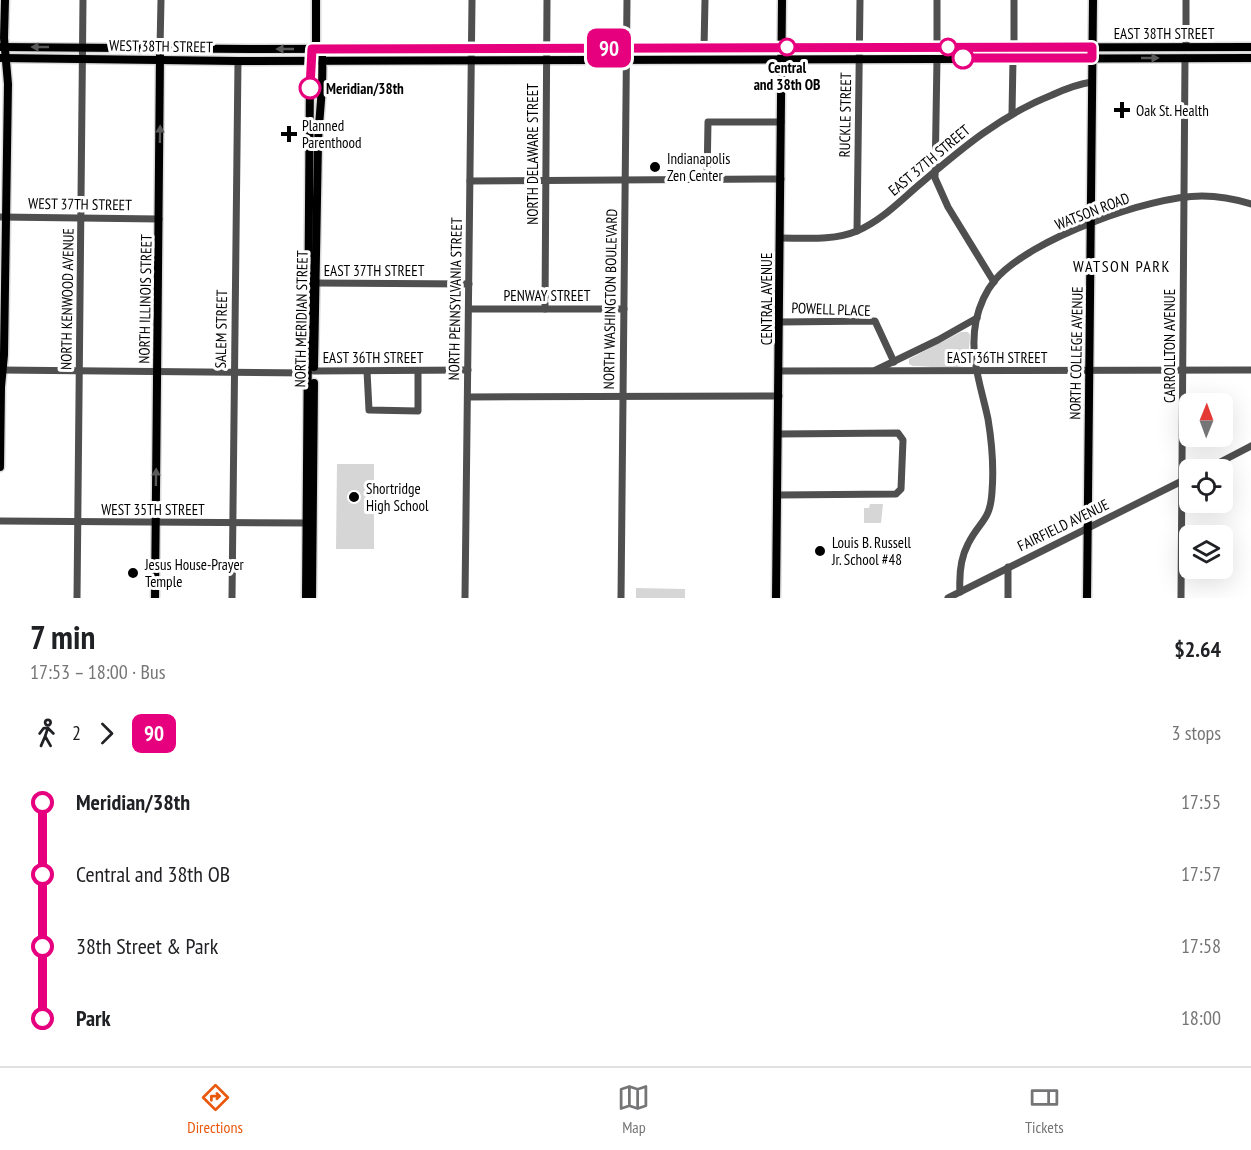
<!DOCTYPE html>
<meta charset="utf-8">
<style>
:root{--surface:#fff;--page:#f2f2f2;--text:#202124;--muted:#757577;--line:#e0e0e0;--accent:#ea580c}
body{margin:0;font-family:"PT Sans Narrow",sans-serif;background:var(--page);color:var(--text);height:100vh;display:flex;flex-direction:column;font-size:22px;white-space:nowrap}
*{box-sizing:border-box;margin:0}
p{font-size:20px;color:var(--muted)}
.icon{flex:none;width:33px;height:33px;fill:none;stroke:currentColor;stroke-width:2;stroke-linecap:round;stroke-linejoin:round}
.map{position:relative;height:598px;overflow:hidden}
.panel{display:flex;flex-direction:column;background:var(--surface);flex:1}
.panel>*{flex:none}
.badge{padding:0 12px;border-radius:9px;font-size:21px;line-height:39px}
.needle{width:39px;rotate:1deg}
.controls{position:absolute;left:1179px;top:393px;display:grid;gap:12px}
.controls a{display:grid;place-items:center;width:54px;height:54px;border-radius:9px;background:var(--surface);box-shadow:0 6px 24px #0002;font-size:30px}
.map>.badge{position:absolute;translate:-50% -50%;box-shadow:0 0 0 3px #fff}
.legs{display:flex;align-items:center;gap:9px;height:66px;padding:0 30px;font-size:20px}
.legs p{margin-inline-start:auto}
.headline{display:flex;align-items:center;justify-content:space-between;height:102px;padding:0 30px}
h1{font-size:33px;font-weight:700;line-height:45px}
ul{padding:0 30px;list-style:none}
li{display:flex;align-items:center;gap:21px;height:72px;font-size:22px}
li i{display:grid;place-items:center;width:9px;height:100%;margin:0 8px;background:currentColor}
li i::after{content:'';width:15px;height:15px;margin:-8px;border:4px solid;border-radius:50%;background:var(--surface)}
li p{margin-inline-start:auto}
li:first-child i{background:linear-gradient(#0000 50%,currentColor 0)}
li:last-child i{background:linear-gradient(currentColor 50%,#0000 0)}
.tabs{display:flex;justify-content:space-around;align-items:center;height:84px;border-top:2px solid var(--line);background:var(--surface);font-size:16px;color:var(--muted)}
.tabs a{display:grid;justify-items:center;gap:3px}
.tabs .current{color:var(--accent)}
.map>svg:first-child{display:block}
.park{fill:#d6d6d6}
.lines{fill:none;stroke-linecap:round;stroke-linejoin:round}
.major-casing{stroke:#dbdbdb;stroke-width:11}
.minor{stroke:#4f4f4f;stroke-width:7}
.major{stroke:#000;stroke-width:8}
.oneway{fill:#595959}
.line-1-casing{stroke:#fff;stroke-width:14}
.line-1{stroke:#e6007e;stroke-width:9}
.stop-1-dot{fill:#fff;stroke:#e6007e;stroke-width:3}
.poi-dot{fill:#000;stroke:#fff;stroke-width:2}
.labels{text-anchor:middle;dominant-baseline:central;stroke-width:6;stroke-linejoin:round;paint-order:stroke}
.street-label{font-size:15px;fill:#000;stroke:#fff}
.stop-label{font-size:15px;font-weight:bold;fill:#000;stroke:#fff}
.poi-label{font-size:15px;fill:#000;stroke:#fff;text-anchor:start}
.neighbourhood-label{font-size:16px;letter-spacing:1.5px;fill:#000;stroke:#fff}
</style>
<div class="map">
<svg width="1251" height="598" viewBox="0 0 1251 598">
<rect width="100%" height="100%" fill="#fff"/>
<g class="park">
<path d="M961,332H968L970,335L968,364C953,371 929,366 913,366L909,364V359Z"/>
<polygon points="337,464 374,464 374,549 336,549"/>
<polygon points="870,504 883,504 881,523 864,523 864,508 869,508"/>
<polygon points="636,588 685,589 685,598 636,598"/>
</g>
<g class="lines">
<g class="major-casing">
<g id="major">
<polyline points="0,47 249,49 1251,47"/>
<polyline points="0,58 238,61 1251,58"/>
<path d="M314,367C315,292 317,218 318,143C319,114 324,86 322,56"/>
<polyline points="0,467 1,387 4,355 8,84 4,38 5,0"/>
<polyline points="155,598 160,55"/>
<polyline points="306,598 310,75 312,49 316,43 316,0"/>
<polyline points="312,598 314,383"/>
<polyline points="776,598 782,0"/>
<polyline points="1087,598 1093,0"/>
</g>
</g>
<g class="minor">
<polyline points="937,47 937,0"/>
<polyline points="1014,47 1014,0"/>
<polyline points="1186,47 1186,0"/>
<polyline points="160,48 161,0"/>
<polyline points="704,48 705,0"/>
<polyline points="937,59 935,178 948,207 994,282"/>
<polyline points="1012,114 1013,59"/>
<polyline points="707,179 708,122 781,122"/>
<polyline points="470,181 781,179"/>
<polyline points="0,217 159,219"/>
<polyline points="857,231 860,0"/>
<path d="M780,238C805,238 833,241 857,231C881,221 900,201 920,184C961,149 1001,115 1052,95C1065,89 1078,84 1092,82"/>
<polyline points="315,283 469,284"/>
<polyline points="469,309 624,309"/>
<polyline points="545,309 547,0"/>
<polyline points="779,322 875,321 894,362"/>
<polyline points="0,370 308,373"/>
<polyline points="876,370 938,340 977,318"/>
<polyline points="314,371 468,370"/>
<polyline points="367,371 369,410 418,411 418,371"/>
<polyline points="779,371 1251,370"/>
<polyline points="468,397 779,396"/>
<polyline points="1205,470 1251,446"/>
<polyline points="778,495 896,494 901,489 903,440 898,433 778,434"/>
<polyline points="0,521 307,523"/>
<path d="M960,592C959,575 960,559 968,544C980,520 990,522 992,492C994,467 992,443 988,419C981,386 969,356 976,321C979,307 986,291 995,280C1030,239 1148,196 1202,196C1219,196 1235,199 1251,204"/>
<polyline points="77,598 83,0"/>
<polyline points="232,598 238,61"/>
<polyline points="465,598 472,0"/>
<polyline points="621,598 627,0"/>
<polyline points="948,598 1190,477"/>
<polyline points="1008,598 1008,567"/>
<polyline points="1181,598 1185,58"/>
</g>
<use href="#major" class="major"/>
</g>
<defs><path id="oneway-solid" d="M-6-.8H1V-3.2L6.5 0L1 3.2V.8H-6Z" transform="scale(1.5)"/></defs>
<g class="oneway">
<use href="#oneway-solid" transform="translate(40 47) rotate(-180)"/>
<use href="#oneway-solid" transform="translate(285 49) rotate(180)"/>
<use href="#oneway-solid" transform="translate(1150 58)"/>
<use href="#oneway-solid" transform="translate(160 134) rotate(-89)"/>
<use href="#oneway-solid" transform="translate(156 477) rotate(-89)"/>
</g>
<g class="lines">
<g class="line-1-casing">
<polyline id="line-1" points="310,88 312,49 1092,47 1092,58 963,58"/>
</g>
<use href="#line-1" class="line-1"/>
</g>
<g class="stop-1-dot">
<circle cx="787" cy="47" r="8"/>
<circle cx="948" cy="47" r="8"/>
<circle cx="963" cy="58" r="10"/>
<circle cx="310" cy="88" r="10"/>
</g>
<g class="poi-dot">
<path d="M1119 101h6v6h6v6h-6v6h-6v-6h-6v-6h6z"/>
<path d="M286 125h6v6h6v6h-6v6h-6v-6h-6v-6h6z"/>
<circle cx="655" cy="167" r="6"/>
<circle cx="354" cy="497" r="6"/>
<circle cx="820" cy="551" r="6"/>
<circle cx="133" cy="573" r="6"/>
</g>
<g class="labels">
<g class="street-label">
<text x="1164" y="33">EAST 38TH STREET</text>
<text transform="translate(161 46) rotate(1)">WEST 38TH STREET</text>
<text transform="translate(845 115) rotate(-89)">RUCKLE STREET</text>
<text transform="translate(532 154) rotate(-90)">NORTH DELAWARE STREET</text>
<text transform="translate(929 160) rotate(-40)">EAST 37TH STREET</text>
<text transform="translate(80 204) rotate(1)">WEST 37TH STREET</text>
<text transform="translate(1092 211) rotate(-21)">WATSON ROAD</text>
<text x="374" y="270">EAST 37TH STREET</text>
<text x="547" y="295">PENWAY STREET</text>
<text transform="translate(67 299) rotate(-89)">NORTH KENWOOD AVENUE</text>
<text transform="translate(145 299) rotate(-89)">NORTH ILLINOIS STREET</text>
<text transform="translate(455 299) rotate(-89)">NORTH PENNSYLVANIA STREET</text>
<text transform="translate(610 299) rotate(-89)">NORTH WASHINGTON BOULEVARD</text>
<text transform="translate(766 299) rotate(-90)">CENTRAL AVENUE</text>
<text transform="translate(831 309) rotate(2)">POWELL PLACE</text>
<text transform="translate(301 319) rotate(-89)">NORTH MERIDIAN STREET</text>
<text transform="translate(221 329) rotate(-89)">SALEM STREET</text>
<text transform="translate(1169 346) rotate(-90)">CARROLLTON AVENUE</text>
<text transform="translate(1076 353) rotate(-89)">NORTH COLLEGE AVENUE</text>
<text x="373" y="357">EAST 36TH STREET</text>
<text x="997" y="357">EAST 36TH STREET</text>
<text x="153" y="509">WEST 35TH STREET</text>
<text transform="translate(1063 525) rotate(-26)">FAIRFIELD AVENUE</text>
</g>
<g class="stop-label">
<text x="787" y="67">Central<tspan x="787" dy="17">and 38th OB</tspan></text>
<text x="326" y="88" text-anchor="start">Meridian/38th</text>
</g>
<g class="poi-label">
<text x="1136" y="110">Oak St. Health</text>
<text x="302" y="125">Planned<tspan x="302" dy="17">Parenthood</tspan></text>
<text x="667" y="158">Indianapolis<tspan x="667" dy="17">Zen Center</tspan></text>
<text x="366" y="488">Shortridge<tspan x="366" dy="17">High School</tspan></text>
<text x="832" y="542">Louis B. Russell<tspan x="832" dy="17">Jr. School #48</tspan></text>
<text x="145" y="564">Jesus House-Prayer<tspan x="145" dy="17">Temple</tspan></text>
</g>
<g class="neighbourhood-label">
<text x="1122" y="266">WATSON PARK</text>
</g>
</g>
</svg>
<div class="controls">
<a><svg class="needle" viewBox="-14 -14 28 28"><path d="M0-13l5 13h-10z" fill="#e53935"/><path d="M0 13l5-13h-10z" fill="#757577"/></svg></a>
<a><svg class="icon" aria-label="locate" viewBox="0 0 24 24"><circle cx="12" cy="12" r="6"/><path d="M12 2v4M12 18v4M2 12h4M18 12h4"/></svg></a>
<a><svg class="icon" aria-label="layers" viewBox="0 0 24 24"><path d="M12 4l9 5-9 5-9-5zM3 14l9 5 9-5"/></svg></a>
</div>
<b class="badge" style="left:609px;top:48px;background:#e6007e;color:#fff">90</b>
</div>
<section class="panel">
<div class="headline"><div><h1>7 min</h1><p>17:53 – 18:00 · Bus</p></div><b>$2.64</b></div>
<div class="legs"><svg class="icon" aria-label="walk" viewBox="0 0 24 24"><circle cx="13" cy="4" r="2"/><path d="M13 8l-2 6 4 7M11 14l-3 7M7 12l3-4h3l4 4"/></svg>2<svg class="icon" aria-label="forward" viewBox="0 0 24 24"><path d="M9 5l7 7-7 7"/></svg><b class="badge" style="background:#e6007e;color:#fff">90</b><p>3 stops</p></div>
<ul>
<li><i style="color:#e6007e"></i><b>Meridian/38th</b><p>17:55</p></li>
<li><i style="color:#e6007e"></i><span>Central and 38th OB</span><p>17:57</p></li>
<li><i style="color:#e6007e"></i><span>38th Street &amp; Park</span><p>17:58</p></li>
<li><i style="color:#e6007e"></i><b>Park</b><p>18:00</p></li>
</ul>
</section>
<nav class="tabs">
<a class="current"><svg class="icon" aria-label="directions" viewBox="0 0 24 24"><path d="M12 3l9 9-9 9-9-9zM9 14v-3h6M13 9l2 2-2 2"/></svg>Directions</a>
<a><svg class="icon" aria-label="map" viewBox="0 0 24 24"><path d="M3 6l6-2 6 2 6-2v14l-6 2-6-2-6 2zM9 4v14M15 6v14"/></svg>Map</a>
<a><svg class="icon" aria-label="tickets" viewBox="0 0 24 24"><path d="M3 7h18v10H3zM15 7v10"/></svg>Tickets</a>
</nav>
